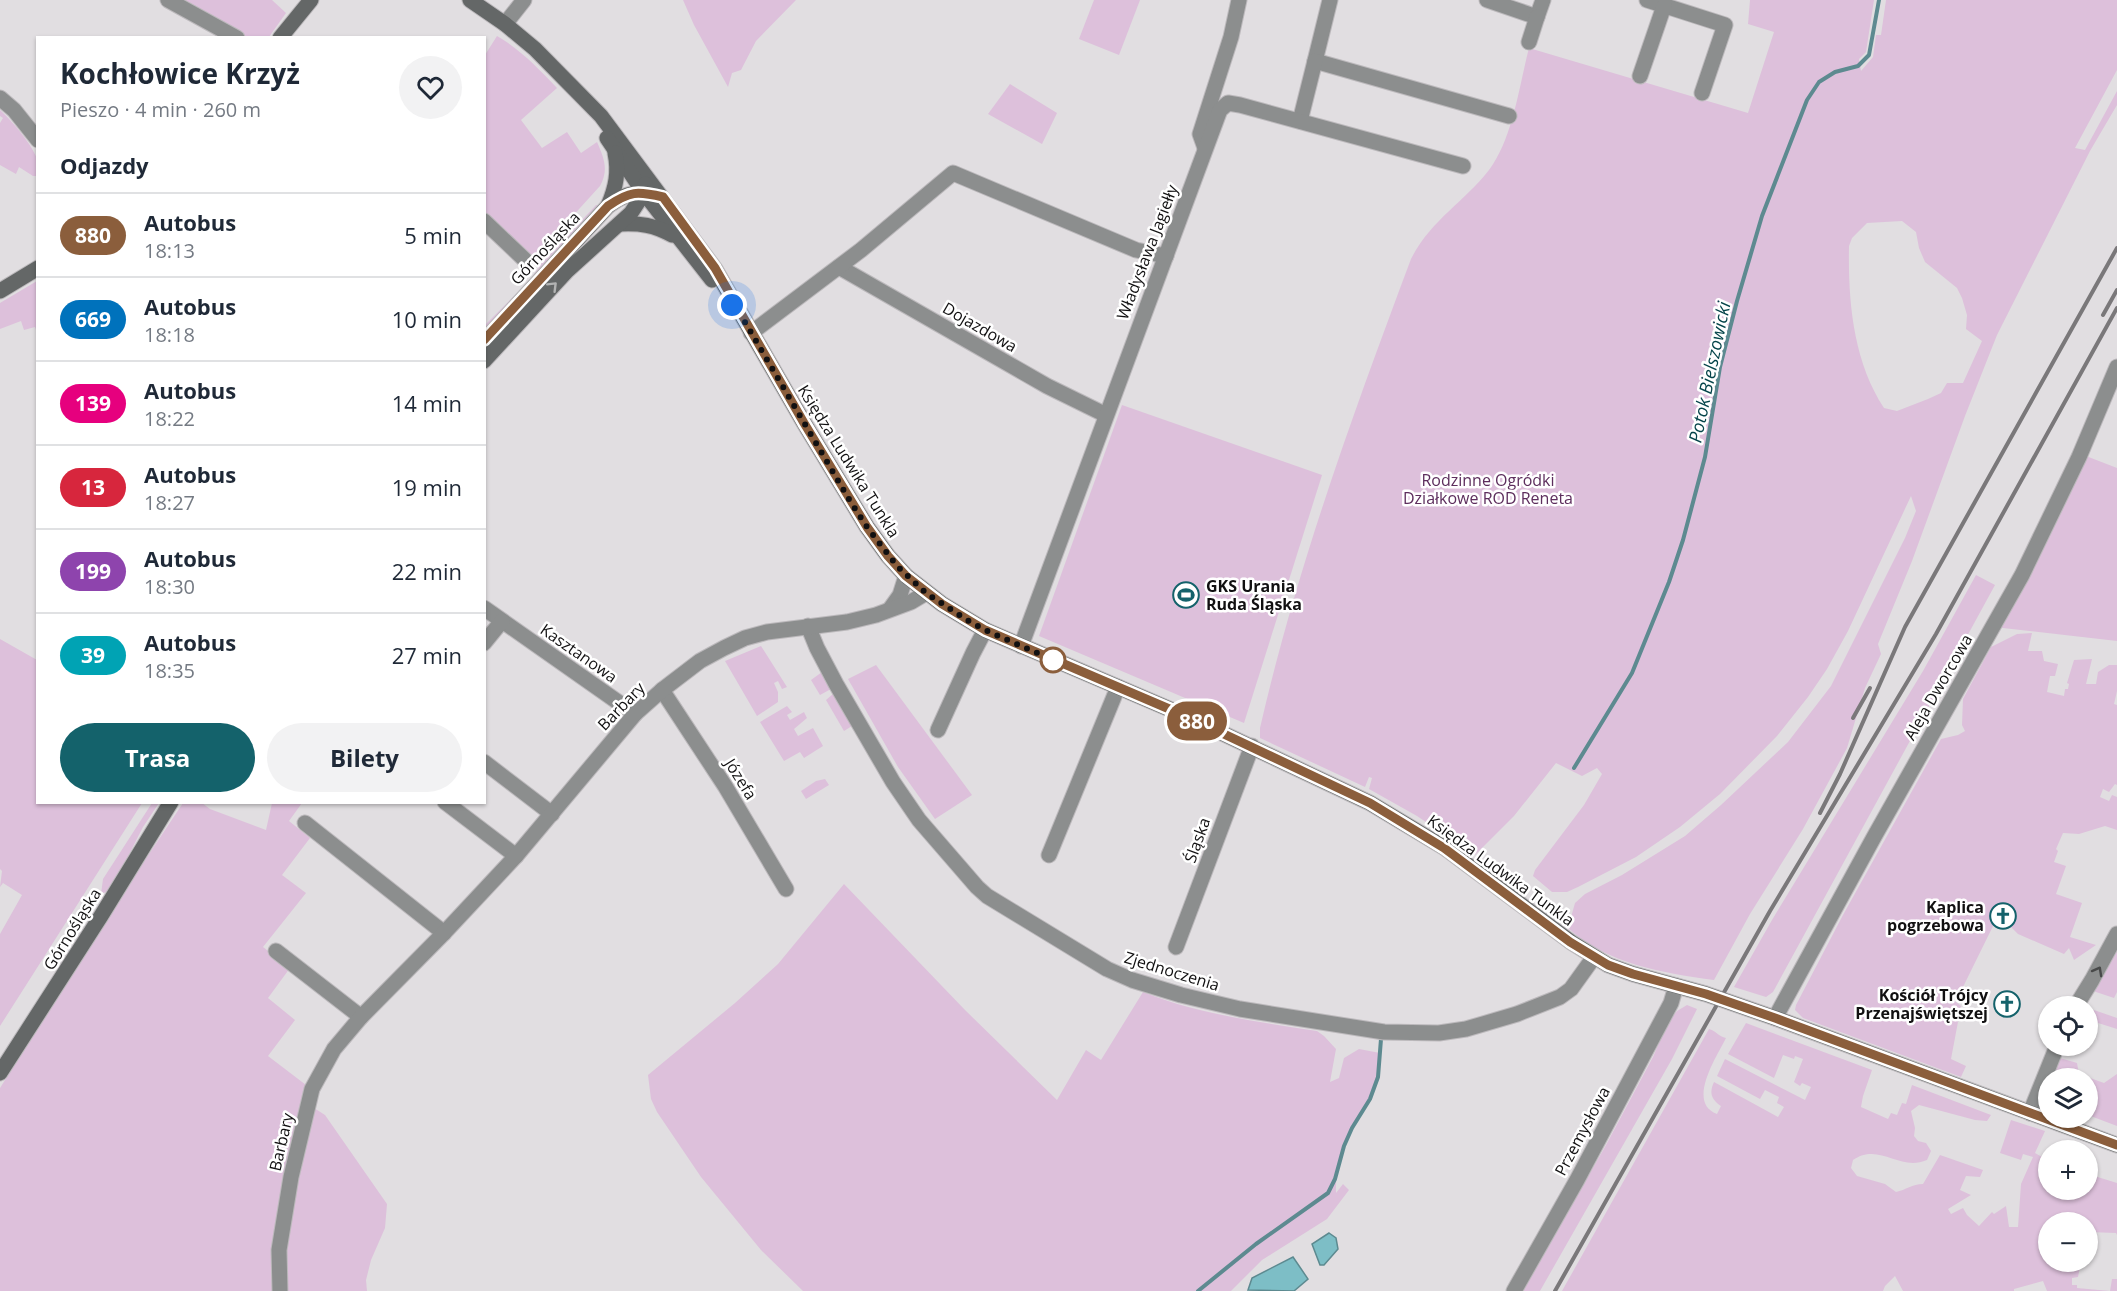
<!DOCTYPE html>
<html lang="pl">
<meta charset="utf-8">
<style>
:root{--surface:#fff;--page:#f2f2f3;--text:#1f2937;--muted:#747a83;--line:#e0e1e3;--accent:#14626b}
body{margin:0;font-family:"Open Sans",sans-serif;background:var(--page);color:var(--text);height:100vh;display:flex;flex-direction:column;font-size:22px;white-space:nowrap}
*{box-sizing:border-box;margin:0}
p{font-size:20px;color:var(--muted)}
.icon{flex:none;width:33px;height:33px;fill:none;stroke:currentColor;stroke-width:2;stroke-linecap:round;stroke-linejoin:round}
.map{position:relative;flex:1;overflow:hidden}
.sheet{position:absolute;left:36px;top:36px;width:450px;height:768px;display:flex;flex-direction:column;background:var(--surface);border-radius:0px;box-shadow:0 2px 4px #0004}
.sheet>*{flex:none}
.badge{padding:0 12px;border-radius:20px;font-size:21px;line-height:39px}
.tools{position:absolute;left:2038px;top:996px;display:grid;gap:12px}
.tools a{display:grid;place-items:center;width:60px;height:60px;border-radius:50%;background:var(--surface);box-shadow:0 2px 4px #0004;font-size:30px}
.you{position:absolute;width:30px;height:30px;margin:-15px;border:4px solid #fff;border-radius:50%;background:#1a73e8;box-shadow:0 0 0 9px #1a73e833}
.map>.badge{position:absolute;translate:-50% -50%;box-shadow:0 0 0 3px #fff}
h2{padding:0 24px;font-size:22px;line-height:54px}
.round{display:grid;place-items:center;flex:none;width:63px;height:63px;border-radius:32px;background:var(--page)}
.headline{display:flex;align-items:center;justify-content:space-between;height:102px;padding:0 24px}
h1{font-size:28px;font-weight:700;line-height:45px}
.button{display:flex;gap:12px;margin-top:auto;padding:12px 24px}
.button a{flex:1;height:69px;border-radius:36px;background:var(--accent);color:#fff;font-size:24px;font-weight:700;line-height:69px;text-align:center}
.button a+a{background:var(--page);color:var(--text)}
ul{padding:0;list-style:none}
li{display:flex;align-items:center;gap:18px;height:84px;padding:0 24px;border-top:2px solid var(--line)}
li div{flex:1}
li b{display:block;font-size:22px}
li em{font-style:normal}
li .badge{min-width:66px;font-weight:700;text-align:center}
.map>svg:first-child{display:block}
.green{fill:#ddc0db;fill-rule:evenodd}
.water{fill:#7dbec6;stroke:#5d8a90;stroke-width:1.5}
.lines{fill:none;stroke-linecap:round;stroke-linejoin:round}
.stream{stroke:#5d8a90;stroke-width:4}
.street-casing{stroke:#bcb9bc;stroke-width:17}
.secondary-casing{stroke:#bcb9bc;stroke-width:17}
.street{stroke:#8c8e8e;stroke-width:15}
.secondary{stroke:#646767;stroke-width:15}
.rail{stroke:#7a787a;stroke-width:4}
.oneway{stroke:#b2b3b3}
.oneway2{stroke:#484949}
.line-casing{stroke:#fff;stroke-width:14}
.line{stroke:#8b5e3c;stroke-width:9}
.walk{stroke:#111011;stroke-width:6;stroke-dasharray:0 10.8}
.stop-dot{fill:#fff;stroke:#8b5e3c;stroke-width:3}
.labels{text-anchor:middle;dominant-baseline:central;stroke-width:5;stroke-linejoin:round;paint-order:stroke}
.street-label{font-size:16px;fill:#111011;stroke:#fff}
.park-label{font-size:16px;fill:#5d2e5d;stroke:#fff}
.poi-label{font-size:16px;font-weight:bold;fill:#111011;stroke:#fff;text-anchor:end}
.water-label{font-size:18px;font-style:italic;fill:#05444a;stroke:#fff}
</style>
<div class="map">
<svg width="2117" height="1291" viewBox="0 0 2117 1291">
<rect width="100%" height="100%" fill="#e1dee1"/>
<g class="green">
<polygon points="183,0 272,0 286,13 269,37 246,37"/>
<polygon points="683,0 796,0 756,41 741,70 732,73 728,87 694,25"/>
<polygon points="1094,0 1140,0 1119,55 1079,39"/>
<path d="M1750,0H1874L1866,52L1859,59L1861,71L1873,57L1876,35H1881L1886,0H2117V70L2075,148L2085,150L2117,91V105L2090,151L1997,335L1965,416L1912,561L1878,644L1881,654L1865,688L1847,748L1803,829L1750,914L1714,980C1663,973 1607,964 1568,928L1575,903L1585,894L1622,875L1685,836L1721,805L1788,742L1831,686L1905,538L1916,511L1911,496L1848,631L1827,669L1808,697L1777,736L1720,794L1680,827L1636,857L1578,887L1567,892H1552L1533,876L1535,870L1584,805L1602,774L1597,768L1582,776L1556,763L1514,816L1475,855L1417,816L1369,789L1372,778L1369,777L1365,787L1260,738V728C1297,567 1353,414 1411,259C1430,221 1464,202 1489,170C1513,138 1519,86 1529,48L1748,113L1774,32L1748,24ZM1902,221L1916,232L1919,248L1925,262L1957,288L1962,298L1967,315L1966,329L1982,341L1963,383H1947L1941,393L1928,399L1897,411L1884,408C1853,361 1848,301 1849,246L1852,238L1867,223Z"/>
<path d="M497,36C520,49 539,69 557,88L521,120L542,148L567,132L581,153L597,142C604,158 609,170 600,186L530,263L485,220V55Z"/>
<polygon points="1010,84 1057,113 1042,144 988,114"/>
<path d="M0,110C12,121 34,146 38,162C38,166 37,172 37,176H33L19,167L16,174L0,165V123L3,118L0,116Z"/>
<polygon points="596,205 600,205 485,330 485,325 530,280 541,264"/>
<polygon points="37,281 37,332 35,327 24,330 21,321 0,329 0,303"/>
<polygon points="1122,405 1322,475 1244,723 1039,636"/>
<polygon points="2086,456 2117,468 2117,641 1994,627"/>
<polygon points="1976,575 1995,585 1773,992 1766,997 1734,987 1772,920 1923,671"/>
<polygon points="2032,633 2028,651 2042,651 2044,661 2058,664 2055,676 2050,676 2047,692 2064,696 2065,689 2068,689 2069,684 2067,683 2074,660 2092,659 2086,684 2096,684 2098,672 2109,665 2117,665 2117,691 2114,704 2117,705 2117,785 2115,784 2109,792 2103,789 2100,797 2109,801 2112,795 2117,797 2117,830 2105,826 2079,834 2063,833 2056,849 2058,851 2054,862 2066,866 2056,894 2082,903 2070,937 2096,945 2074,960 2069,948 2064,954 2018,934 2008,924 2012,914 1997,908 1993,918 1995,922 1963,987 1962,995 1954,994 1952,999 1961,1006 1951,1059 1966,1066 1961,1077 1803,1018 1795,1010 1796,1005 1843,915 1941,739 1958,735 1965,731 1962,725 1963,699 1991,647 2017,634"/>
<polygon points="0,639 37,660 38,802 142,803 0,1026 0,934 22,895 3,883 0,887 2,871 0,869"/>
<polygon points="761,646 787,687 782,689 778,681 774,683 778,692 778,702 757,716 725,661"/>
<polygon points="876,665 972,795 935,819 898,767 848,679"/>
<polygon points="822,672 831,689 820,695 811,680"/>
<polygon points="833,694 852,726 844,731 826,700"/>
<polygon points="787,706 792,712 787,715 790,720 804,712 807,718 794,729 798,736 813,728 823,746 804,758 800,752 784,761 760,722"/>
<polygon points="825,779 829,785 806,799 801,791 816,781"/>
<polygon points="152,803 159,803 143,827 111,890 101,894 103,879"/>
<polygon points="183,803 202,803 210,809 266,830 272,803 302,803 289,821 310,838 282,875 306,893 263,947 290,968 268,998 295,1020 268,1056 306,1085 303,1101 325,1115 387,1204 385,1228 371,1260 366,1280 367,1291 0,1291 0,1088 135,875"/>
<path d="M844,884L965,1010L1057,1100L1086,1050L1101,1060L1143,992C1198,1014 1258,1022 1317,1031L1324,1036L1336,1049L1330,1082L1339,1078L1344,1058L1359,1049L1380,1053C1378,1069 1377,1084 1371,1098C1366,1108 1359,1117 1353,1126C1342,1145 1335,1171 1336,1193L1343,1184L1349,1190L1327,1219L1262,1260L1231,1291H803L761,1250L701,1177L657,1112L651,1099L648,1075L735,1003L778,964Z"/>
<polygon points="2117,950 2117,992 2114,998 2093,991"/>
<polygon points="1687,1005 1697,1009 1672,1059 1540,1291 1523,1291 1606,1145 1653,1057 1668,1022 1677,1011"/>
<polygon points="2094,1010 2117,1018 2117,1029 2095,1022 2093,1027 2088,1028 2088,1016"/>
<path d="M1746,1023L1872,1070L1863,1096L1861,1107L1888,1119L1891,1113L1897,1115L1902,1103L1906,1104L1912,1085L1991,1115L1987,1121L1975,1120L1919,1105L1911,1111L1915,1128L1914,1136L1918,1141L1926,1143L1931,1151L1927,1160C1899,1172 1880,1142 1853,1160L1851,1168L1857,1176L1885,1184L1896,1192C1906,1190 1912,1184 1923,1184L1940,1155L1983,1170L1980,1177L1966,1176L1960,1190L1971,1195L1948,1209L1951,1214L1963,1208L1967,1215L1979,1226L1992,1212L1994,1214L2006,1206L2009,1227H2018L2021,1184L2033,1157L2023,1154L2021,1160L2000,1153L2011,1120L2045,1131L2035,1153L2049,1161V1190H2088V1174L2117,1183V1235L2116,1233L2089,1232L2088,1233V1222H2049V1262H2081L2078,1277L2072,1278V1285H2077V1288L2110,1291L2112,1279H2117V1291H2047L2043,1281L2014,1289V1291H1903L1895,1276L1885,1286L1883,1291H1562L1709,1029C1715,1030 1719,1037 1726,1038C1717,1056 1686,1103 1717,1114L1721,1106C1711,1099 1709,1093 1714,1082L1778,1117L1784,1107L1777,1103L1779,1097L1765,1090L1760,1099L1717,1076L1725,1059L1805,1100L1811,1087L1802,1083L1800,1086L1794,1082L1803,1059L1795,1056L1794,1059L1783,1055L1774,1078L1728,1054Z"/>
<polygon points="2060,1058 2077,1063 2079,1074 2104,1083 2117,1074 2117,1126 2088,1115 2088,1078 2053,1078"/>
</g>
<g class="water">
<polygon points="1329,1233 1336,1238 1338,1249 1324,1265 1320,1265 1312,1244"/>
<polygon points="1293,1257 1308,1279 1294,1291 1248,1290 1252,1278"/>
</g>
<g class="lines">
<g class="stream">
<polyline points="1574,768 1632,673 1669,582 1683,540 1705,457 1720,367 1737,301 1762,216 1807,100 1819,82 1835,72 1858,66 1869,55 1879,0"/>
<polyline points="1198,1291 1256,1244 1328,1193 1335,1179 1344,1146 1352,1128 1370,1099 1378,1077 1381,1039"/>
</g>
<g class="street-casing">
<g id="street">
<polyline points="168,0 237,38"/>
<polyline points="1330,0 1315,61 1509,116"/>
<polyline points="1487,0 1537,17 1543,0"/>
<polyline points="1647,0 1725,25 1702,93"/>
<polyline points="505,24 524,0"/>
<polyline points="1529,42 1537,17"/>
<polyline points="1640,76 1664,6"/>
<polyline points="0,98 14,110 38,140"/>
<polyline points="1300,121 1315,61"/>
<polyline points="1205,148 1200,134 1231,37 1239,0"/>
<polyline points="484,221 525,260"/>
<polyline points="839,267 1047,386 1106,415"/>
<polyline points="751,333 861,250 953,173 1136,250 1166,256"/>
<polyline points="484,608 635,714"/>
<polyline points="890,609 900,595 906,576"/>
<polyline points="808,626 817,648 836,684 893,782 919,820 977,887 987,896 1107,969 1132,980 1181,995 1240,1009 1384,1032 1439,1033 1466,1029 1517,1014 1560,997 1571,989 1594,957"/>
<polyline points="484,643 502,621"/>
<polyline points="1021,646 1220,110 1228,103 1240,105 1463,166"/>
<polyline points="662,690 725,786 786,889"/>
<polyline points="938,730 973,653 985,630"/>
<polyline points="484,762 552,814"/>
<polyline points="445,802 516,856"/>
<polyline points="305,823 444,933"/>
<polyline points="1049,855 1118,687"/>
<polyline points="1176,947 1252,746"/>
<polyline points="276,951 361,1017"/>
<polyline points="2076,1006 2092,980 2117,934"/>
<polyline points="1775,1018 1874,837 2022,575 2079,457 2117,367"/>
<polyline points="2030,1113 2057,1046"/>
<polyline points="280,1291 279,1250 291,1177 312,1089 334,1049 361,1017 444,933 516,856 635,714 662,690 700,661 724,648 745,638 767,632 847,622 876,615 911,602 926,593"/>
<polyline points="1514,1291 1577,1180 1671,1003 1676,986"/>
</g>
</g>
<g class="secondary-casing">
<g id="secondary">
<polyline points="470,0 505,24 535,49 601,116 715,269 804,423 867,527 888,556 906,576 942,604 985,630 1188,717 1370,803 1445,848 1571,942 1608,965 1633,974 1706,994 1775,1018 2117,1145"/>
<polyline points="280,38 311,0"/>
<polyline points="607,138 644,193 712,280"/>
<path d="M608,206C616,187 619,172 615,153"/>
<path d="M620,224C640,223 654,225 672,235"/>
<polyline points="0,291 38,268"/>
<path d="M484,341L608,206C622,196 633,190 651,195"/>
<polyline points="484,361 567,271 631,213 644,193 645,184"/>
<polyline points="0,1073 101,916 171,802"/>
</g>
</g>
<use href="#street" class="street"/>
<use href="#secondary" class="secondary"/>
<g class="rail">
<polyline points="2103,315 2117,290"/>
<polyline points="1853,718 1870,688"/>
<polyline points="1820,813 1840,774 1905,627 2117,248"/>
<polyline points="1555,1291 1770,911 1936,634 2117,308"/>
</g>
</g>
<defs><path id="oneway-chevron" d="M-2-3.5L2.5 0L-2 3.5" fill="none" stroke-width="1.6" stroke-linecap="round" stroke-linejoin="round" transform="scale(1.5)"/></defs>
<use class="oneway" href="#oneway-chevron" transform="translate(553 286) rotate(-45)"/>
<use class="oneway2" href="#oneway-chevron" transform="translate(2098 971) rotate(-61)"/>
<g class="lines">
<g class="line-casing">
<path id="line" d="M484,340L608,206C630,191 637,191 663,197L715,268L804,423L867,527L888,556L906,576L942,604L985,630L1188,717L1370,803L1444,848L1570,942L1608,965L1633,974L1706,994L1775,1018L2117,1145"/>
</g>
<use href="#line" class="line"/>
<polyline class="walk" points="732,305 742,317 850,501 867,527 897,566 926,593 967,620 985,630 1053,660"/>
</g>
<defs>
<g id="stadium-ring" transform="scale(1.35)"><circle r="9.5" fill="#fff" stroke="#14626b" stroke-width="1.5"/><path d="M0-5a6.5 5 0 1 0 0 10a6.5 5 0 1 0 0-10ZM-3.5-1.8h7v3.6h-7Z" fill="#14626b"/></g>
<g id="church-ring" transform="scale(1.35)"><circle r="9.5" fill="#fff" stroke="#14626b" stroke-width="1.5"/><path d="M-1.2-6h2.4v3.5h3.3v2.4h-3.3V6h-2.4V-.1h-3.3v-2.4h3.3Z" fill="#14626b"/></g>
</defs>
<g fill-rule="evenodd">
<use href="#stadium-ring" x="1186" y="595"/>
<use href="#church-ring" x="2003" y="916"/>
<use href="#church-ring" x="2007" y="1004"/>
</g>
<circle class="stop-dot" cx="1053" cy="660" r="12"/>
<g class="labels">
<g class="street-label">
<text transform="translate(545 248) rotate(-47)">Górnośląska</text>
<text transform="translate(1147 252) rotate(-69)">Władysława Jagiełły</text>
<text transform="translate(980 327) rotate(30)">Dojazdowa</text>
<text transform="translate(849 461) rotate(58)">Księdza Ludwika Tunkla</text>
<text transform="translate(579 653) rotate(35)">Kasztanowa</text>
<text transform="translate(1938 687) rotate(-60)">Aleja Dworcowa</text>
<text transform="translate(621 706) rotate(-46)">Barbary</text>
<text transform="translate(741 779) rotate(58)">Józefa</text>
<text transform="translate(1197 840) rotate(-70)">Śląska</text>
<text transform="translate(1501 870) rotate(36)">Księdza Ludwika Tunkla</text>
<text transform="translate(72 929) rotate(-58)">Górnośląska</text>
<text transform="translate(1172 971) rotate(17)">Zjednoczenia</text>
<text transform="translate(1582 1131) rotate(-62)">Przemysłowa</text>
<text transform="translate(281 1142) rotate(-77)">Barbary</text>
</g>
<g class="park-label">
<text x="1488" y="480">Rodzinne Ogródki<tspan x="1488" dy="18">Działkowe ROD Reneta</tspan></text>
</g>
<g class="poi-label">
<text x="1206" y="586" text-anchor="start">GKS Urania<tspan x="1206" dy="18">Ruda Śląska</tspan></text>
<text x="1984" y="907">Kaplica<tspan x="1984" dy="18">pogrzebowa</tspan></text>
<text x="1988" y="995">Kościół Trójcy<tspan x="1988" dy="18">Przenajświętszej</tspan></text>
</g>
<g class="water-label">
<text transform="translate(1709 372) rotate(-78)">Potok Bielszowicki</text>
</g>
</g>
</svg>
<div class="tools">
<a><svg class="icon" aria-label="locate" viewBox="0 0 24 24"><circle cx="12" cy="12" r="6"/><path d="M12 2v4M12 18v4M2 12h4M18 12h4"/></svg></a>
<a><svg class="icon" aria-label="layers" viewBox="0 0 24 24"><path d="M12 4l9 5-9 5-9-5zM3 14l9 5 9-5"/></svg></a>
<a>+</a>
<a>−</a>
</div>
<div class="you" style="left:732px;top:305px"></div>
<b class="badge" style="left:1197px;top:721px;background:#8b5e3c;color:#fff">880</b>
<section class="sheet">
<div class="headline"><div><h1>Kochłowice Krzyż</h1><p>Pieszo · 4 min · 260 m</p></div><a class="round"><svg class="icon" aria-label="heart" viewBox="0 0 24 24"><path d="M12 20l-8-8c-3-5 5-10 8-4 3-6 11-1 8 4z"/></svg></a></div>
<h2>Odjazdy</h2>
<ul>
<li><span class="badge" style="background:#8b5e3c;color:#fff">880</span><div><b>Autobus</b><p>18:13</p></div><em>5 min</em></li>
<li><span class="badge" style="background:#0072bc;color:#fff">669</span><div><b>Autobus</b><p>18:18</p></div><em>10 min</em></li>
<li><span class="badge" style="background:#e6007e;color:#fff">139</span><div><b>Autobus</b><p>18:22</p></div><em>14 min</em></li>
<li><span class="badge" style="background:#d7263d;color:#fff">13</span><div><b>Autobus</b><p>18:27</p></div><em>19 min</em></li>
<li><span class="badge" style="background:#8e44ad;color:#fff">199</span><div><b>Autobus</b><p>18:30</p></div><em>22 min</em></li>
<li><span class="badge" style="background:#00a3b4;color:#fff">39</span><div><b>Autobus</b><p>18:35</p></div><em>27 min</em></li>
</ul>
<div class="button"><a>Trasa</a><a>Bilety</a></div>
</section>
</div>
